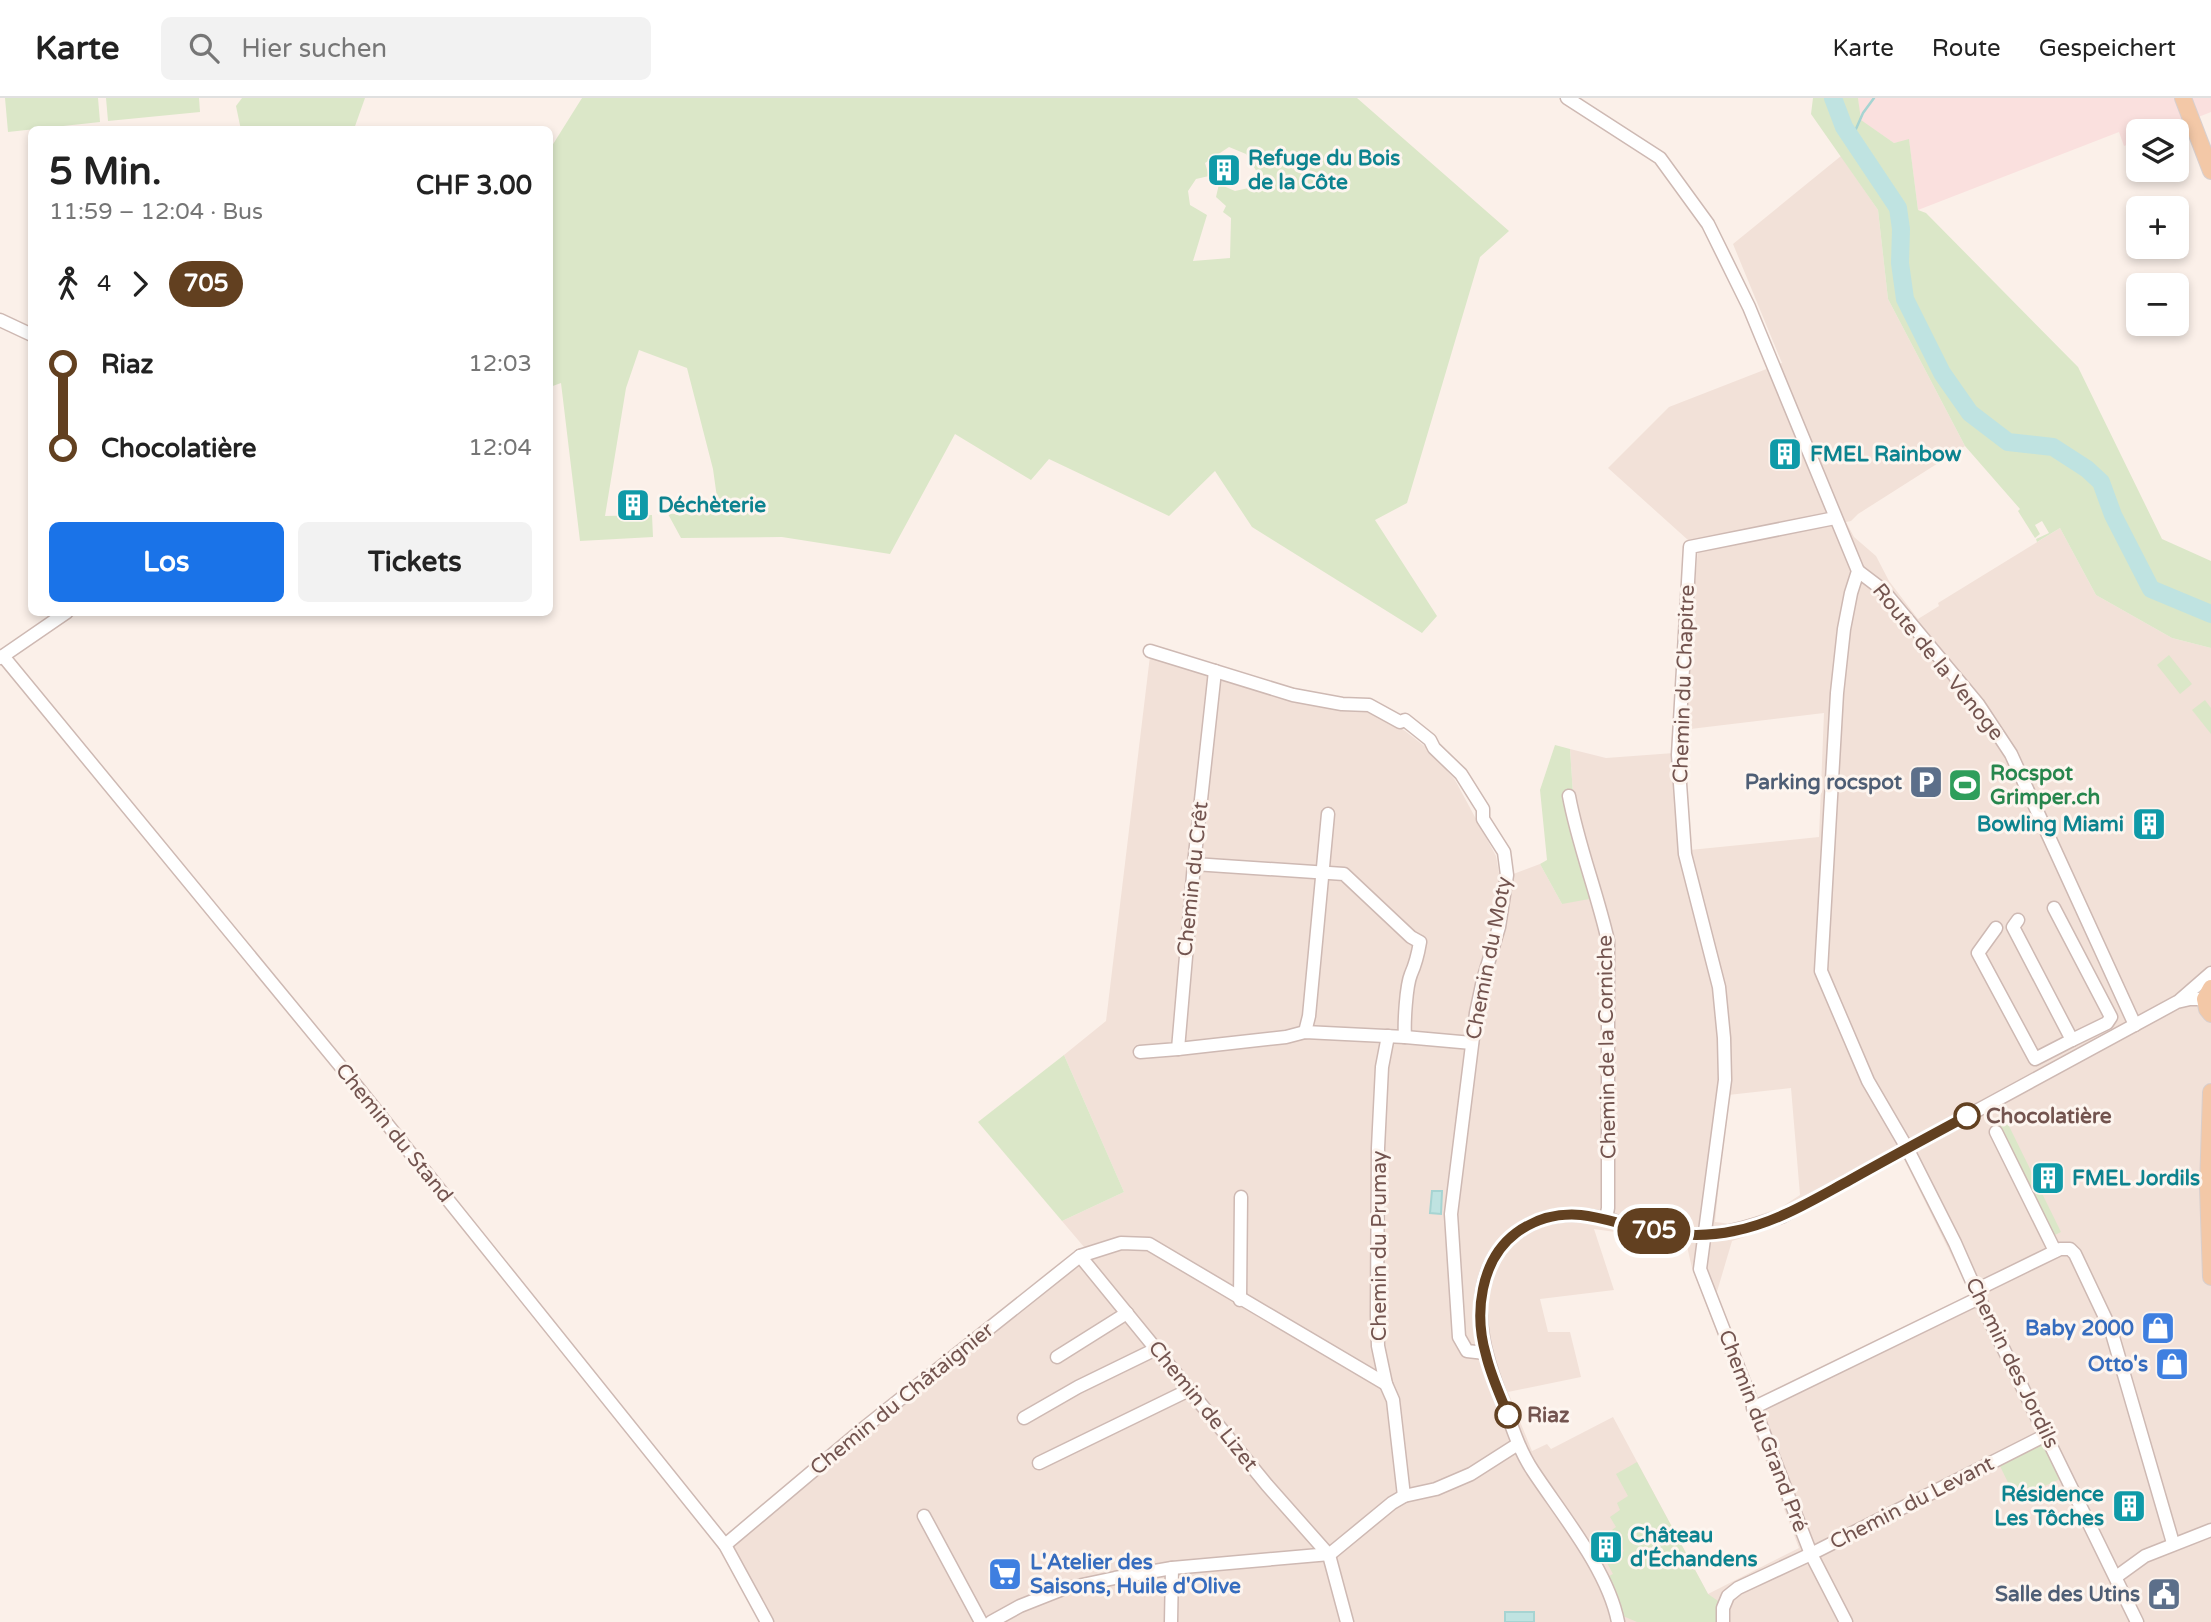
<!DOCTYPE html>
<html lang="de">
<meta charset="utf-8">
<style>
:root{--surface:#fff;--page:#f2f2f2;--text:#222;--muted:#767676;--line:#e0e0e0;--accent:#1a73e8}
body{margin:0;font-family:"Varela Round",sans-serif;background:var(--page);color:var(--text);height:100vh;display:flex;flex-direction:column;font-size:26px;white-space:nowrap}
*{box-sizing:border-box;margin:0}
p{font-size:23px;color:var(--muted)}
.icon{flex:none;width:38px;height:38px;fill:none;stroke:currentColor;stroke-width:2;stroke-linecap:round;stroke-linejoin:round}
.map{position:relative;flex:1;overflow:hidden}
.details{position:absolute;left:28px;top:28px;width:525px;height:490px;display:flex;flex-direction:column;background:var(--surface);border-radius:10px;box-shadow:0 4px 10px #0003}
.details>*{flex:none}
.badge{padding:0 14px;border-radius:23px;font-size:24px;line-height:46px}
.controls{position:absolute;left:2126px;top:21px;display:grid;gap:14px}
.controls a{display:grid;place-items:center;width:63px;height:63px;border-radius:10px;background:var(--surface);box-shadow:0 4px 10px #0003;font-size:35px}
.map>.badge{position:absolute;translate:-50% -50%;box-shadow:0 0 0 4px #fff}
.legs{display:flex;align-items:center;gap:10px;height:77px;padding:0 21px;font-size:23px}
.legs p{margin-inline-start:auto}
.headline{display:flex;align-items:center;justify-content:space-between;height:119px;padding:0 21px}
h1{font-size:38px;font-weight:800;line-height:52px}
.action{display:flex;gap:14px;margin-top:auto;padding:14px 21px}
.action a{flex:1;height:80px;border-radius:10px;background:var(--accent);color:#fff;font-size:28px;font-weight:800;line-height:80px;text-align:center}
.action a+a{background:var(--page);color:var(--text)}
ul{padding:0 21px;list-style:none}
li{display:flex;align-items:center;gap:24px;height:84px;font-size:26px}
li i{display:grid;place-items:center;width:10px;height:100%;margin:0 9px;background:currentColor}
li i::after{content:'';width:18px;height:18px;margin:-9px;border:5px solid;border-radius:50%;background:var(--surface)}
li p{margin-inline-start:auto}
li:first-child i{background:linear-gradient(#0000 50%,currentColor 0)}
li:last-child i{background:linear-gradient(currentColor 50%,#0000 0)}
header{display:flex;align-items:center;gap:42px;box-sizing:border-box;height:98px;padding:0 35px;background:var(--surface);border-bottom:2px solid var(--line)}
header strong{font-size:33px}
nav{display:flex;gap:38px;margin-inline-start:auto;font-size:24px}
.search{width:490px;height:63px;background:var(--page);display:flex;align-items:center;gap:18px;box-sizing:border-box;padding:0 24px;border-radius:10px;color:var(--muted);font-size:26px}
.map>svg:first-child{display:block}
.residential{fill:#f2e1d8;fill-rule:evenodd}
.commercial{fill:#fae0de}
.green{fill:#dbe7c8;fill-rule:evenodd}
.water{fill:#bfe3e1;stroke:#a6d4d2;stroke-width:2}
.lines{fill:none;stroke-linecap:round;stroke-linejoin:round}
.stream{stroke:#a6d4d2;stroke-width:2.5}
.river{stroke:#bfe3e1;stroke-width:18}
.minor-casing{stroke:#ceb9b3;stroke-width:15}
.major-casing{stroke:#d8cfce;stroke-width:18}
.minor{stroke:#fff;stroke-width:12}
.major{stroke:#f3c8a7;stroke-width:16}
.line-1-casing{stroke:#fff;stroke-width:16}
.line-1{stroke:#624020;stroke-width:10}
.stop-1-dot{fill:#fff;stroke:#624020;stroke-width:3.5}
.labels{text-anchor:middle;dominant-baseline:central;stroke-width:6;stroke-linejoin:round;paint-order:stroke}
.culture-label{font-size:21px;font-weight:bold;fill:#0d838f;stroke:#fdf5ef;text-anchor:start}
.street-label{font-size:21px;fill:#73544f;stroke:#fdf5ef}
.leisure-label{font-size:21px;font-weight:bold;fill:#27864d;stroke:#fdf5ef;text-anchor:start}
.service-label{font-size:21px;font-weight:bold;fill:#4e5e75;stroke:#fdf5ef;text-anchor:end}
.stop-label{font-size:21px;font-weight:bold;fill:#73544f;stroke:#fdf5ef;text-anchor:start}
.shop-label{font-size:21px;font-weight:bold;fill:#366cbe;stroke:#fdf5ef;text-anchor:end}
</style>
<header>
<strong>Karte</strong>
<div class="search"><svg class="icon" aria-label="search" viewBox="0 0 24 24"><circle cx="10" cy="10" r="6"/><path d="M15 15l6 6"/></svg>Hier suchen</div>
<nav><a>Karte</a><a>Route</a><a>Gespeichert</a></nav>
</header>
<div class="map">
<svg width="2211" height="1524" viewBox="0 0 2211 1524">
<rect width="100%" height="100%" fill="#fbf0e9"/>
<path class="residential" d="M1841,58L1878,112L1888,201L1965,348L1858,416L1851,423L1846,424L1854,439L1876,458L1889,483L1918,521L1939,508L1938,505L2060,430L2096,497L2172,540L2211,550V1524H768L726,1447L1080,1158L1084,1149L1062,1123L1124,1094L1064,957L1106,923L1150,558L1292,604L1369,613L1400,629L1427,650L1455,682L1496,758L1500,781L1540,766L1562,806L1574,711L1570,651L1606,660L1674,655L1690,752L1819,739L1824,615L1682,632L1698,451L1608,370L1669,309L1782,265L1733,146ZM1791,990L1800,1097L1780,1110L1732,1126L1715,1124L1728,997ZM1903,1059L1972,1199L1757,1305L1716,1197L1732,1143L1781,1127ZM1594,1131L1686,1144L1692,1170L1799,1450L1708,1496L1613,1319L1551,1351L1547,1346L1532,1353L1508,1294L1581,1279L1570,1234H1548L1540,1201L1614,1192Z"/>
<polygon class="commercial" points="1858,0 2211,0 2211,14 2163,33 2138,33 2138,43 2124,48 2119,34 1918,112 1909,42 1894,45 1860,22"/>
<g class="green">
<polygon points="5,0 98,0 100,24 8,34"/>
<polygon points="106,0 199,0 200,14 108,23"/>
<polygon points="242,0 365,0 354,31 241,32 236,8"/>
<path d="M582,0H1357L1509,133L1480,159L1407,405L1375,422L1437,518L1422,535L1252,429L1215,373L1169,418L1049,361L1031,382L955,336L890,456L782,439L681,440L668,416L719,414L713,371L687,270L639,252L626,290L605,418L652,417L653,439L580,443L561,285L550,289V51ZM1229,49L1246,56L1260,79L1258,88L1235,93L1219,86L1216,99L1226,108L1223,114L1231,120L1230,160L1193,163L1207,117L1190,107L1188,93L1196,81L1209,78L1205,65Z"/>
<polygon points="1813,0 1858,0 1861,22 1894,45 1909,41 1918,112 1926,115 2078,269 2162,441 2211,463 2211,550 2172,540 2096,497 2060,430 2037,444 2036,441 2049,435 2042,423 2035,427 2040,436 2035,440 2018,413 2020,411 1965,348 1888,201 1878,112 1811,16"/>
<polygon points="2169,557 2192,586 2180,596 2157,567"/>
<polygon points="2205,602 2211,610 2211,636 2192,612"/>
<polygon points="1555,647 1570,651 1574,711 1595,800 1562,806 1540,766 1547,762 1540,692"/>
<polygon points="1064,957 1124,1094 1062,1123 978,1024"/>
<polygon points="2007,1024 2061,1134 2049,1140 1995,1030"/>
<polygon points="2038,1346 2044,1347 2060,1381 2016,1401 1999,1366"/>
<polygon points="1637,1364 1708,1496 1724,1507 1722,1524 1637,1524 1623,1518 1607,1479 1613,1476 1606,1463 1624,1453 1612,1432 1616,1429 1610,1419 1620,1412 1617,1405 1628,1398 1616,1376"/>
</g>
<g class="water">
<polygon points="1432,1093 1442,1093 1441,1116 1430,1115"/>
<rect x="1505" y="1514" width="29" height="10"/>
</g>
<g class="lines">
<polyline class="stream" points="1852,40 1863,15 1874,0"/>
<polyline class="river" points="1833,0 1844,29 1898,110 1901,131 1900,165 1905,201 1942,275 1970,315 2008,344 2053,349 2087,371 2101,384 2113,417 2151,491 2211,516"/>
<g class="minor-casing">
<g id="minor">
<polyline points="1567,0 1660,60 1708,126 1749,209 1858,473 1851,495 1844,531 1837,595 1821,873 1868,983 1907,1050 1955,1145 1985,1213 2137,1524"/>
<polyline points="0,222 32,237"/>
<polyline points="1835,420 1690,449 1678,657 1685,756 1719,889 1724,940 1725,982 1700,1171 1811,1456 1846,1524"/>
<polyline points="1858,473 1883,492 1978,606 2011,656 2135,927"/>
<polyline points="1150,553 1293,597 1342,606 1369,607 1400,624 1405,622 1430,642 1434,650 1461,676 1483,711 1483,721 1504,754 1507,777 1499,829 1483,882 1476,915 1451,1116 1459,1239 1467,1253 1485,1255"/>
<polyline points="3,558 351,981 725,1447 767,1524"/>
<polyline points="0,560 67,514"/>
<path d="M1569,698C1578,747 1597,794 1608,843V1110L1606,1121"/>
<path d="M1194,766L1344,776L1411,839L1420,844C1418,856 1416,865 1411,876C1406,888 1404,925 1405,939"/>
<polyline points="2018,822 2013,829 2072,942 2107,925 2111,919 2054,810"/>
<polyline points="1996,830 1978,855 2035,961 2072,942"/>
<polyline points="2180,902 2211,875"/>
<polyline points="1305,934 1309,918 1328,716"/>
<polyline points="1388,938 1382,969 1378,1050 1377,1218 1378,1248 1386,1286 1393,1302 1404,1398"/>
<polyline points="1178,951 1286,939 1305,934 1405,939 1472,945"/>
<polyline points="1140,954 1178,951 1194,766 1215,573"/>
<polyline points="1996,1034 2055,1153"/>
<polyline points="1080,1158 1267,1387 1329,1457 1347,1524"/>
<polyline points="1976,1192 2060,1151 2070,1151 2075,1156 2111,1232 2173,1445"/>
<polyline points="1240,1202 1241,1099"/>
<polyline points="1057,1259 1127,1215"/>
<polyline points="1753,1310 1979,1200"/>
<polyline points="1024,1320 1078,1289 1156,1251"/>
<polyline points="1039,1365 1189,1292"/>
<polyline points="924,1418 981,1524"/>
<polyline points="725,1447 864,1330 1080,1158 1121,1145 1149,1146 1386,1286"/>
<polyline points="2116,1479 2145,1458 2211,1432"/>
<polyline points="991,1524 1020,1508 1063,1491 1115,1480 1172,1470 1330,1456 1392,1405 1404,1398 1436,1391 1471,1376 1518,1346"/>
<polyline points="1171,1524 1172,1470"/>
<path d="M1618,1524C1608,1472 1562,1417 1533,1373C1521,1355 1514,1335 1507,1315C1489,1268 1468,1216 1490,1167C1501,1143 1525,1125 1550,1119C1589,1110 1631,1130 1670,1136C1709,1142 1746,1130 1783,1118L2177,904L2190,901H2205"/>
<polyline points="1723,1524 1723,1510 1728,1498 1738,1490 1811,1456 2046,1337"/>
</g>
</g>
<g class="major-casing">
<g id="major">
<polyline points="2183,0 2211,73"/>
<polyline points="2211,890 2205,901 2207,911 2211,916"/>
<polyline points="2211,994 2208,1089 2211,1179"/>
</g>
</g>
<use href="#minor" class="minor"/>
<use href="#major" class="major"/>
</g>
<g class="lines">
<g class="line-1-casing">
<path id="line-1" d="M1508,1317C1500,1297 1491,1278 1486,1257C1474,1216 1480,1162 1516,1135C1535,1121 1558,1115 1581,1117C1601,1119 1620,1126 1639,1130C1670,1137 1702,1140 1734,1133C1776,1125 1813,1102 1850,1082C1889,1060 1928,1039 1967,1018"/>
</g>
<use href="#line-1" class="line-1"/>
</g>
<defs>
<g id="building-square" transform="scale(1.75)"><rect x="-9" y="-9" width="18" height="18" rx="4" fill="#0f9aa8" stroke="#fdf5ef"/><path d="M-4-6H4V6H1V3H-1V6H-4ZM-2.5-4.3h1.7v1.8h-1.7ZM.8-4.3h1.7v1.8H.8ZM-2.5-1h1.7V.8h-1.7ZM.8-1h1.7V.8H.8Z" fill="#fff"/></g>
<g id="parking-square" transform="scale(1.75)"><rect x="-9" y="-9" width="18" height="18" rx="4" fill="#5c6f8a" stroke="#fdf5ef"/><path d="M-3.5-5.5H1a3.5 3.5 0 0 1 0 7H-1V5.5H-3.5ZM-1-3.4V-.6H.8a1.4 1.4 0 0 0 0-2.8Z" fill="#fff"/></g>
<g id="stadium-square" transform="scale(1.75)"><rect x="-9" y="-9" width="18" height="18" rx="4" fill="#2e9e5b" stroke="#fdf5ef"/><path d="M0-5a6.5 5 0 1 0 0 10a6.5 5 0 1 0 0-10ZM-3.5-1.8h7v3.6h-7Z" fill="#fff"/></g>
<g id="shop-square" transform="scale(1.75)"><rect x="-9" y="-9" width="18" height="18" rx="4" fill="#3f7fe0" stroke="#fdf5ef"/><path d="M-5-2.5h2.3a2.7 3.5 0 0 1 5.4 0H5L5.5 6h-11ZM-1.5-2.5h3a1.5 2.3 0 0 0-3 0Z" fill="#fff"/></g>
<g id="supermarket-square" transform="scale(1.75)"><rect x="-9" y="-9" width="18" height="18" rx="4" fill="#3f7fe0" stroke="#fdf5ef"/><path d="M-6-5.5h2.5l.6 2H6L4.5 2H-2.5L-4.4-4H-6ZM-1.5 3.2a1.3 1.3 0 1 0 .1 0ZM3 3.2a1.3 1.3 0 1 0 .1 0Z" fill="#fff"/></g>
<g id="civic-square" transform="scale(1.75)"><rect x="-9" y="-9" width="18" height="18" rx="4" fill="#5c6f8a" stroke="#fdf5ef"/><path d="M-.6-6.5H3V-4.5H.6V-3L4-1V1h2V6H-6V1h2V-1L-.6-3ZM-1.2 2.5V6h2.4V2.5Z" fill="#fff"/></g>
</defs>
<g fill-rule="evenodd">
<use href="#building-square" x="1224" y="72"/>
<use href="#building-square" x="1785" y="356"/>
<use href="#building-square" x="633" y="407"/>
<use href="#parking-square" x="1926" y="684"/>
<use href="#stadium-square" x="1965" y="687"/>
<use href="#building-square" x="2149" y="726"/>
<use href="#building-square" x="2048" y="1080"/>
<use href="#shop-square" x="2158" y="1230"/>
<use href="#shop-square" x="2172" y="1266"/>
<use href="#building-square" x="2129" y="1408"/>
<use href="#building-square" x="1606" y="1449"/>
<use href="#supermarket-square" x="1005" y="1476"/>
<use href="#civic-square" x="2164" y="1496"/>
</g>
<g class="stop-1-dot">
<circle cx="1967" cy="1018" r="12"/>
<circle cx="1508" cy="1317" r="12"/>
</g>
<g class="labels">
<g class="culture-label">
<text x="1248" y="60">Refuge du Bois<tspan x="1248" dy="24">de la Côte</tspan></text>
<text x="1810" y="356">FMEL Rainbow</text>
<text x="658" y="407">Déchèterie</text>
<text x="2124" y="726" text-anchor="end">Bowling Miami</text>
<text x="2072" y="1080">FMEL Jordils</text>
<text x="2104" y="1396" text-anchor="end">Résidence<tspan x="2104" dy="24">Les Tôches</tspan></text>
<text x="1630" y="1437">Château<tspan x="1630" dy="24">d'Échandens</tspan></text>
</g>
<g class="street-label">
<text transform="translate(1938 564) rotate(51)">Route de la Venoge</text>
<text transform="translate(1684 586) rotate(-88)">Chemin du Chapitre</text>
<text transform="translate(1193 781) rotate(-84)">Chemin du Crêt</text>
<text transform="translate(1489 860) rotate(-79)">Chemin du Moty</text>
<text transform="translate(1607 949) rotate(-91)">Chemin de la Corniche</text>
<text transform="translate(394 1035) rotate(51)">Chemin du Stand</text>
<text transform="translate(1379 1148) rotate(-90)">Chemin du Prumay</text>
<text transform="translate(2012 1265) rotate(64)">Chemin des Jordils</text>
<text transform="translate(902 1301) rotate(-39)">Chemin du Châtaignier</text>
<text transform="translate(1203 1308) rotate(51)">Chemin de Lizet</text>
<text transform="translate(1763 1333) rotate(69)">Chemin du Grand Pré</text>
<text transform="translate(1912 1405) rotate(-27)">Chemin du Levant</text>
</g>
<g class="leisure-label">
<text x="1990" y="675">Rocspot<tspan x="1990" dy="24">Grimper.ch</tspan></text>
</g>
<g class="service-label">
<text x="1902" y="684">Parking rocspot</text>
<text x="2140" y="1496">Salle des Utins</text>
</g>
<g class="stop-label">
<text x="1986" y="1018">Chocolatière</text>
<text x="1527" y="1317">Riaz</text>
</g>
<g class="shop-label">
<text x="2134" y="1230">Baby 2000</text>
<text x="2148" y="1266">Otto's</text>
<text x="1030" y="1464" text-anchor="start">L'Atelier des<tspan x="1030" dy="24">Saisons, Huile d'Olive</tspan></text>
</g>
</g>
</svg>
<div class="controls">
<a><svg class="icon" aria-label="layers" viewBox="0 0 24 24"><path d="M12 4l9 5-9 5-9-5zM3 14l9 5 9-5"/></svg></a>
<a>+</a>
<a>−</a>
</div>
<b class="badge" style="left:1654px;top:1133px;background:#624020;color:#fff">705</b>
<section class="details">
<div class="headline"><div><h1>5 Min.</h1><p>11:59 – 12:04 · Bus</p></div><b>CHF 3.00</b></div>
<div class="legs"><svg class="icon" aria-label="walk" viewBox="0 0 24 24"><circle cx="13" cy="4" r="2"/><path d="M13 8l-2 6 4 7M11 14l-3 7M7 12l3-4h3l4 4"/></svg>4<svg class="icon" aria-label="forward" viewBox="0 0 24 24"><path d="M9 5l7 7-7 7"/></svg><b class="badge" style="background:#624020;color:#fff">705</b></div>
<ul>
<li><i style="color:#624020"></i><b>Riaz</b><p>12:03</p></li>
<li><i style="color:#624020"></i><b>Chocolatière</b><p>12:04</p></li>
</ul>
<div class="action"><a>Los</a><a>Tickets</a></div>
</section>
</div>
